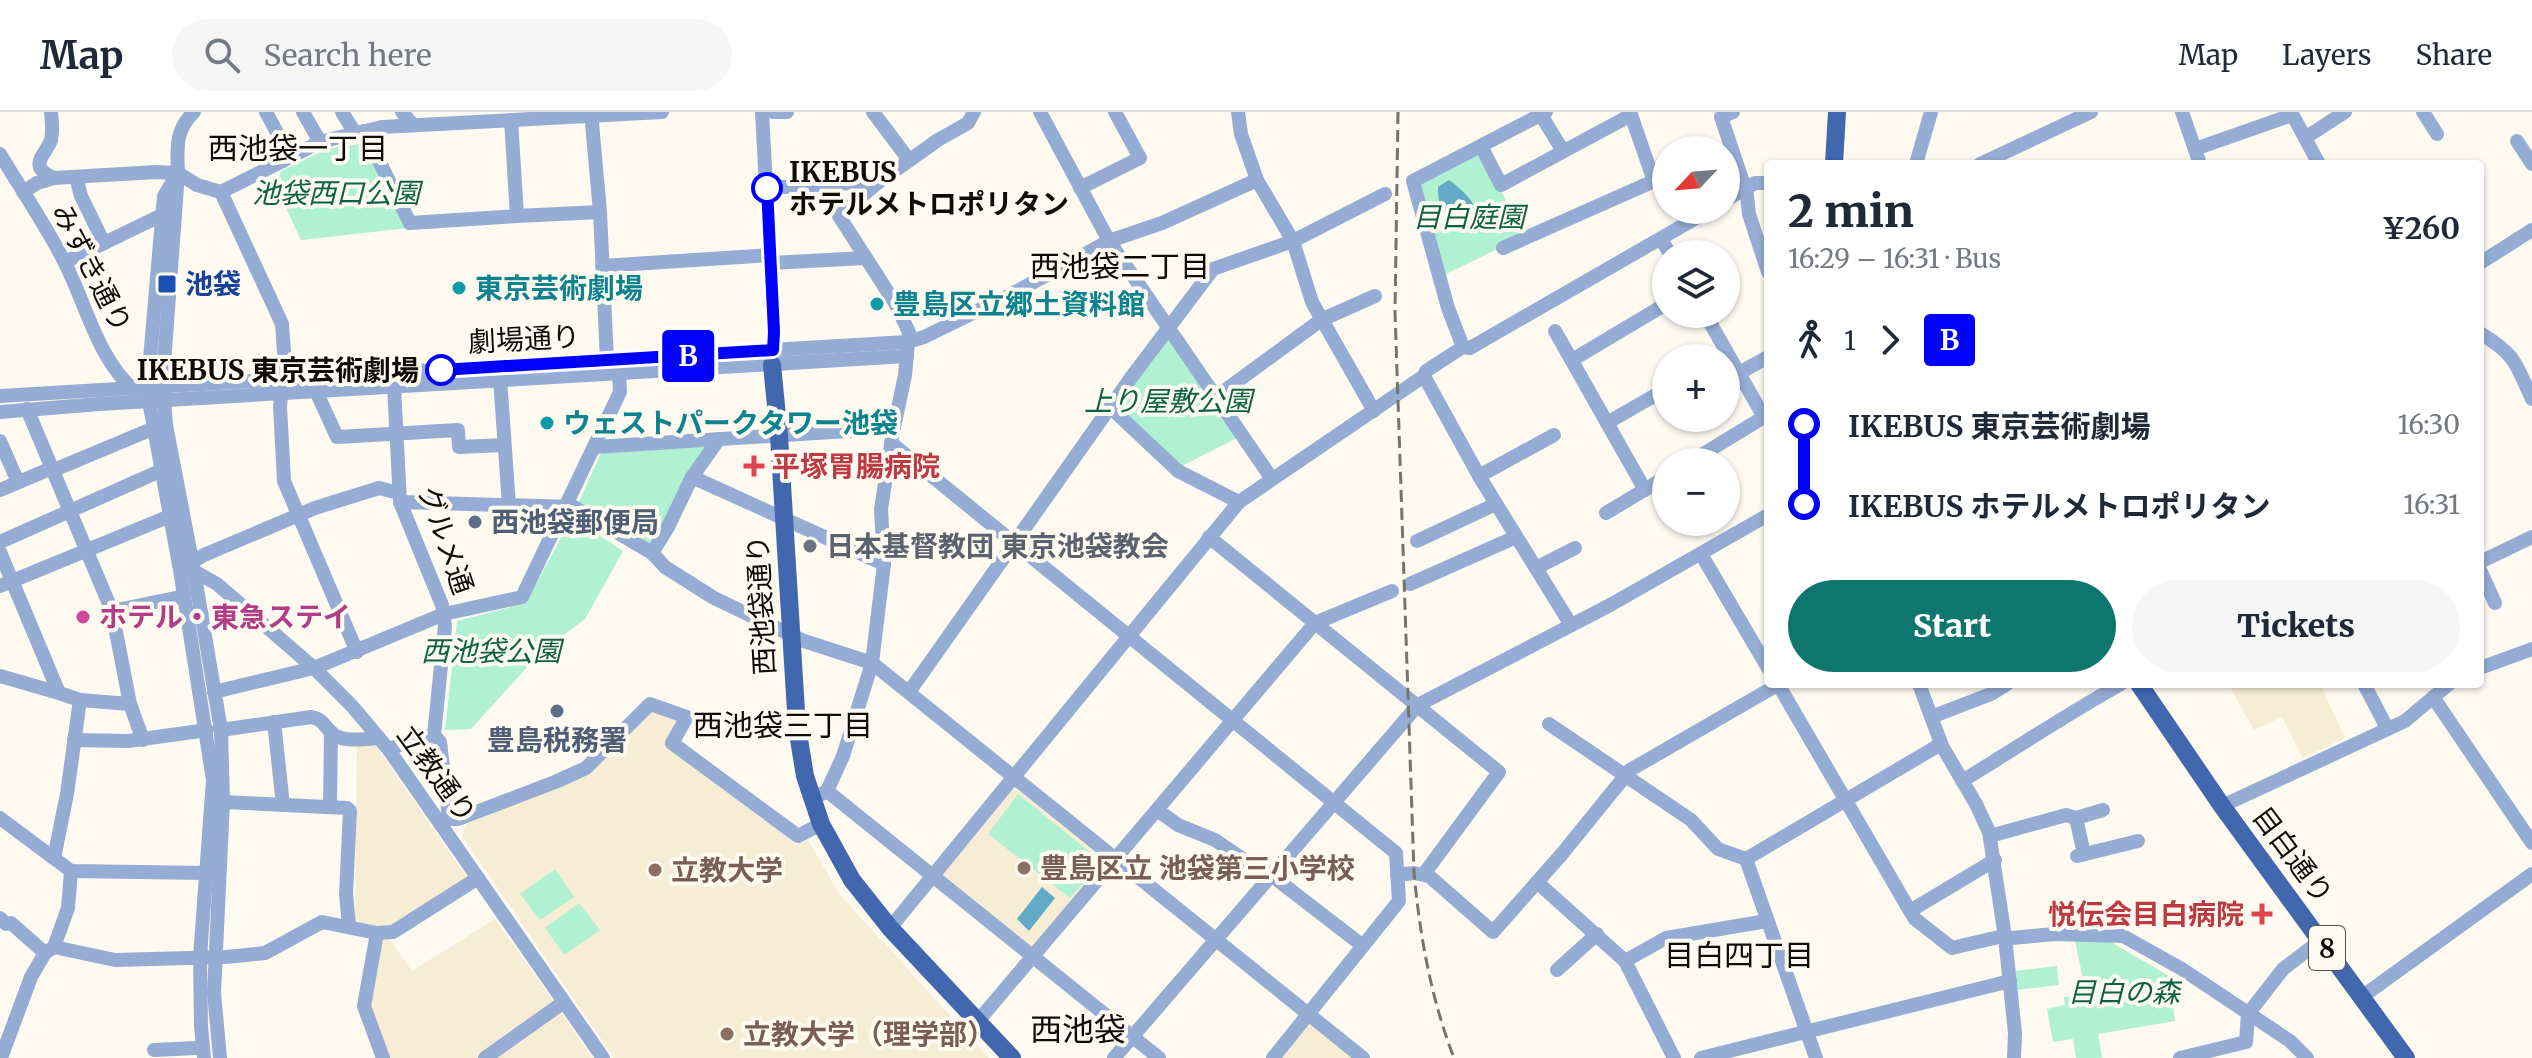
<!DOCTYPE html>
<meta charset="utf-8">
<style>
:root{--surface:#fff;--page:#f6f6f7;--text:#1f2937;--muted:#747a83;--line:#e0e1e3;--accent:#0f766e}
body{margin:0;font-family:Merriweather,"Noto Sans JP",serif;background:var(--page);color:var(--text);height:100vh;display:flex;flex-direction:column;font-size:30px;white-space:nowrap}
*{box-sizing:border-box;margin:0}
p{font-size:26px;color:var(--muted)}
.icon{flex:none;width:44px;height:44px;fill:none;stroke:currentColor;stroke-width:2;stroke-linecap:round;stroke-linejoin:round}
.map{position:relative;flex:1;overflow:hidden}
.panel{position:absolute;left:1764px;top:48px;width:720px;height:528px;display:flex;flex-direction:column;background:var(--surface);border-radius:8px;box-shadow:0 2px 6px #0004}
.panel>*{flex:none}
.badge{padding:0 16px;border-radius:6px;font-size:28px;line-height:52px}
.needle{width:52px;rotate:244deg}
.controls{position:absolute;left:1652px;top:24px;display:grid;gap:16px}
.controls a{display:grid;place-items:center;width:88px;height:88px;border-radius:50%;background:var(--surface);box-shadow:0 2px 6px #0004;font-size:40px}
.map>.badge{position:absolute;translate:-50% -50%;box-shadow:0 0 0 4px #fff}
.legs{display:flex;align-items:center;gap:12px;height:88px;padding:0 24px;font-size:26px}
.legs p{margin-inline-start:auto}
.head{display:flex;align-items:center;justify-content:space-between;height:136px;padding:0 24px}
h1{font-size:44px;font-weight:800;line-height:60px}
.action{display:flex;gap:16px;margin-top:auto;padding:16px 24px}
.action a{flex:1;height:92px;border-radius:48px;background:var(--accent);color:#fff;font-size:32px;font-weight:800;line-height:92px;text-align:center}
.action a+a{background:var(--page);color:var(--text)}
ul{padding:0 24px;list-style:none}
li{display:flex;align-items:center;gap:28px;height:80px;font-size:30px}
li i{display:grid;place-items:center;width:12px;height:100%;margin:0 10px;background:currentColor}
li i::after{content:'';width:20px;height:20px;margin:-10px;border:6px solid;border-radius:50%;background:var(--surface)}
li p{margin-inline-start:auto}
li:first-child i{background:linear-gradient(#0000 50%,currentColor 0)}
li:last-child i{background:linear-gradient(currentColor 50%,#0000 0)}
header{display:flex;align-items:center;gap:48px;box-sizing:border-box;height:112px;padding:0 40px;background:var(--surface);border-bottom:2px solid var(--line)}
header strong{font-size:38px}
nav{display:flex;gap:44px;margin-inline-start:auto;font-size:28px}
.search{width:560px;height:72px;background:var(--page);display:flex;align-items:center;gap:20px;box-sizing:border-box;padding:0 28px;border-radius:44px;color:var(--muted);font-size:30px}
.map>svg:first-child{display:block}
.built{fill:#f7edd5}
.green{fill:#b0f1d1}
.water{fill:#62aac6}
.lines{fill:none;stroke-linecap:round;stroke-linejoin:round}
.minor{stroke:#95acd4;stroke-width:14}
.major{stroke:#4167af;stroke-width:18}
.rail{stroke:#77746d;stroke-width:3;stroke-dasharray:12 6;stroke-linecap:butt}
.line-1-casing{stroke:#fff;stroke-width:18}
.line-1{stroke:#00f;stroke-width:12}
.stop-1-dot{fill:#fff;stroke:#00f;stroke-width:4}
.transit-dot{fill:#1a4fb4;stroke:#fefaf0;stroke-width:3}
.culture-dot{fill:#0f9aa8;stroke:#fefaf0;stroke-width:3}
.health-dot{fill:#e0444e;stroke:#fefaf0;stroke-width:3}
.service-dot{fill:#5c6f8a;stroke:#fefaf0;stroke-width:3}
.worship-dot{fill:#6b7280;stroke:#fefaf0;stroke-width:3}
.hotel-dot{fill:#d1479c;stroke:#fefaf0;stroke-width:3}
.education-dot{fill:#8d6e63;stroke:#fefaf0;stroke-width:3}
.labels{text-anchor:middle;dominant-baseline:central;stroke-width:8;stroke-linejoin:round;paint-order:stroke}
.shield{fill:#fefaf0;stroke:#56534d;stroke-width:2}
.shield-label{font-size:26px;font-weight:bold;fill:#0e0c07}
.stop-label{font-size:28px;font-weight:bold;fill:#0e0c07;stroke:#fefaf0;text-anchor:start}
.park-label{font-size:28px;font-style:italic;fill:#0e6244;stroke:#fefaf0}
.street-label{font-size:28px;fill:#0e0c07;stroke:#fefaf0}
.transit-label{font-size:28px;font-weight:bold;fill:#164399;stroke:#fefaf0;text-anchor:start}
.culture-label{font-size:28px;font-weight:bold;fill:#0d838f;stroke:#fefaf0;text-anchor:start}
.health-label{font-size:28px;font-weight:bold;fill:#be3a42;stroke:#fefaf0;text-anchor:start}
.service-label{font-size:28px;font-weight:bold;fill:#4e5e75;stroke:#fefaf0;text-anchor:start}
.worship-label{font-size:28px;font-weight:bold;fill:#5b616d;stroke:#fefaf0;text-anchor:start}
.hotel-label{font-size:28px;font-weight:bold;fill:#b23c85;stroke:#fefaf0;text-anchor:start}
.education-label{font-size:28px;font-weight:bold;fill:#785e54;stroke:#fefaf0;text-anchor:start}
.neighbourhood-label{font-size:30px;fill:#0e0c07;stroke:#fefaf0}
.quarter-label{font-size:32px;fill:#0e0c07;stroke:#fefaf0}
</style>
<header>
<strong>Map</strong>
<div class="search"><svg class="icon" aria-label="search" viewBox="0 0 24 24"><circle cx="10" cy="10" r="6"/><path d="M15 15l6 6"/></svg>Search here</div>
<nav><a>Map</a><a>Layers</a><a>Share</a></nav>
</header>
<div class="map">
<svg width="2532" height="946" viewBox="0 0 2532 946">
<rect width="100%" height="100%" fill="#fefaf0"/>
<g class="built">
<polygon points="2236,572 2320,572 2345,626 2303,646 2282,605 2254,618 2230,575"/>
<polygon points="655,596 679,607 667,629 745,687 796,733 808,728 840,783 989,946 614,946 462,724 467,711 590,660"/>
<polygon points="357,634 376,634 468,767 389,817 355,813"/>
<polygon points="1013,673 1111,749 1030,840 938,764"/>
<polygon points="495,807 554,890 480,946 386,946 367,894 378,827 388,825 412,859"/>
<polygon points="560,899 592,946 490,946"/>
<polygon points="1308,909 1355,946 1278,946"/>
</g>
<g class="green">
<polygon points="365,31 408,116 301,128 276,75 281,59 327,37"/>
<polygon points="1480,37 1524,124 1442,164 1416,68"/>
<polygon points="1167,222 1239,325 1180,355 1116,295"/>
<polygon points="705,335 653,434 578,392 600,343 604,341"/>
<polygon points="572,405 623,439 585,507 539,542 471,617 445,618 457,509 526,491"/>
<polygon points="1018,682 1102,750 1070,786 988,722"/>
<polygon points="555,757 574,785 540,808 520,782"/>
<polygon points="579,791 600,818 564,843 545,816"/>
<polygon points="2075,829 2111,830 2169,864 2175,909 2098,922 2102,946 2076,946 2073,927 2053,930 2047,897 2065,893 2064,885 2086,881"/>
<polygon points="2057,854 2059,873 2017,878 2015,859"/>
</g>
<g class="water">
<path d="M1449,68C1463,78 1483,96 1477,115L1473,118L1465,116L1462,108C1447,95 1438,105 1438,75Z"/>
<polygon points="1042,775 1055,786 1029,819 1017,807"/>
</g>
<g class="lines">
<g class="minor">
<path d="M51,0C52,9 53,19 51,28C46,43 26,54 54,66"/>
<path d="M194,0C175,18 177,36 178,61L164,252V288L166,313L194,459L221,618L223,690L214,881L220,946"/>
<polyline points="266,0 290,45"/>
<polyline points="303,0 320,30"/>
<polyline points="342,0 355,21"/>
<polyline points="402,0 413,13"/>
<polyline points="762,0 774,220 773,244"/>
<polyline points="773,0 787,0"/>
<polyline points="873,0 909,48"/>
<polyline points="1040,0 1109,129 1272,367"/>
<polyline points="1238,0 1241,22 1257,68 1293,129 1312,190 1374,299"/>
<polyline points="1733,0 1721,5 1745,76"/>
<polyline points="2182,0 2200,52"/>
<polyline points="2291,0 2319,52"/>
<polyline points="2423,0 2437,22"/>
<polyline points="1541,3 1563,39"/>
<polyline points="364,19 410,111 517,104 511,8"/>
<polyline points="2305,26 2345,0"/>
<polyline points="2517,29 2532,52"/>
<polyline points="1481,34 1501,73 1631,3"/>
<polyline points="2195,37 2292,3"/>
<path d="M0,42C21,77 45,112 64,149C86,191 97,247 135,279"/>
<polyline points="1916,52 1931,0"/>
<polyline points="1980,52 2091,0"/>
<polyline points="176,64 164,84 149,259 149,289 180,458 213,668 200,845 201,914 204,946"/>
<polyline points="76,65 81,84 104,131"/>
<polyline points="1746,75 1749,102 1768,160"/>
<polyline points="767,76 852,71 876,72"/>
<polyline points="1080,76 1140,46 1115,0"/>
<polyline points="23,80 37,71 54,66 156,60 178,61 197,73 221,80 282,212 285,254 280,294 284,369 357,540"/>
<polyline points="221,80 320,30 382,15 662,0"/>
<polyline points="1726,88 1755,71 1768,71"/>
<polyline points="517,104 600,100"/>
<polyline points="1661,127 1670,142"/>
<polyline points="1503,136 1654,69 1630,0"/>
<polyline points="65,150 162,103"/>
<polyline points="771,151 865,146"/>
<polyline points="2480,151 2532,118"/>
<polyline points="602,154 770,143"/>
<polyline points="1555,219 1645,378"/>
<path d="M2480,221C2516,243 2515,250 2532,287"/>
<polyline points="1463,235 1448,196 1413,69 1546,0"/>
<polyline points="1572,248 1666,192"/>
<polyline points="1739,261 1768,245"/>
<polyline points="1424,264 1479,364 1571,513"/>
<polyline points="500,267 509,393"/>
<polyline points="394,274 400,390 442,493 445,514 434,623 440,630 449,707 443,711"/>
<polyline points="316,279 337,325 458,318 459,335 504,333"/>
<polyline points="0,284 907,230 924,225 1010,183 1109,129 1162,111 1257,68"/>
<polyline points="1216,285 1321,208 1375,184"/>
<polyline points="1111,296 1178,359 1239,390"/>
<polyline points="27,297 112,499 130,592 143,628"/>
<polyline points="0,300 100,292 907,244"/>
<polyline points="1607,311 1666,277"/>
<polyline points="0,329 18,370"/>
<polyline points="891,331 1396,741 1399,789 1273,946"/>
<polyline points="595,335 879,317 893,320"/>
<polyline points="1690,350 1764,305 1705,202"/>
<polyline points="54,358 152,317"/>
<polyline points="1479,364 1554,323"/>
<polyline points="692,365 884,452"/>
<polyline points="0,378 52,356"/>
<polyline points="400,390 574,395 652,441 665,455 714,486 804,529 872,551 1363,946"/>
<polyline points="1606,401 1666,365"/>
<polyline points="1209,425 1499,660 1424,762"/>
<polyline points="1417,429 1496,392"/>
<polyline points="0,430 160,359"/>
<polyline points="0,440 59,581 80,588 130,592"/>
<polyline points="652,441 668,415 692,365 719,327"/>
<polyline points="1701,442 1768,556"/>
<polyline points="2480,450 2532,425"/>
<polyline points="187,453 204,443 315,396 379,376 399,381"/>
<polyline points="1536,456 1575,436"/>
<polyline points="188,458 194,459 217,472 314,556 352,594 389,638 603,946"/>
<polyline points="2480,458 2495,491"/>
<polyline points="1410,472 1516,425"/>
<polyline points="0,474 170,404"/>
<polyline points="112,499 185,484"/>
<polyline points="2480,556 2532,537"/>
<polyline points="0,564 59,581"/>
<polyline points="1778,572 1910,799 1915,807 1952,836 1999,825 2012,826 2054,822 2123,824 2182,857 2290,929 2307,946"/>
<polyline points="1919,572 1942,634 1976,692 1989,720 2005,825 2015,921 2014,946"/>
<polyline points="2364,572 2387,616"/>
<polyline points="214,580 314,556 444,502 522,485 620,280 619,261 607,249 600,100 591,0"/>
<polyline points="909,580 1130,267 1213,157 1293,129 1385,82"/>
<polyline points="2433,585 2532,731"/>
<polyline points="1931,605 1991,582 2007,572"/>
<polyline points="274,610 283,693"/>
<polyline points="1549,612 1691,708 1718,737 1746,747"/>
<path d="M221,618L311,605C323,607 323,613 332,621C342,631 366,627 379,626"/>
<polyline points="74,628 128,629 207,618"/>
<polyline points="389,638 407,629 434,623"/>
<path d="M1962,669C2015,637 2067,602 2121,572"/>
<polyline points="827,679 1159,946"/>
<polyline points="812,687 827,679 843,644 872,551 884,452 881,397 893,320 905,263 909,220 895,191 839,104 876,72 938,28 968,11 974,0"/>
<polyline points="223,690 347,696 350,699 346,782 349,814"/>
<polyline points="2222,694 2405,609 2449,572"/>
<polyline points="330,695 331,620"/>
<polyline points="1157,698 1178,713 1215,728 1269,765"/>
<polyline points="0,706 71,759 206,761"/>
<polyline points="2076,706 2084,742"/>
<polyline points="449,707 458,707 555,670 586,656 650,592 687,605 672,631 798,724 821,712"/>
<polyline points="1990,724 2066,703 2076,706 2103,698"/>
<polyline points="2077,744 2138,729"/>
<polyline points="54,746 67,682 80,588"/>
<polyline points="1746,747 1941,632"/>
<polyline points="1746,747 1816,946"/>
<polyline points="1271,763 1363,834"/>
<polyline points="1397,763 1414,761 1429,764 1493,820 1561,743 1630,658 1779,572"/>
<polyline points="1537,770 1625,849 1674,946"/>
<polyline points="1910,799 1995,748"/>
<polyline points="0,806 6,812 11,811 45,841"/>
<polyline points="890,816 1239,390 1424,264 1426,259 1463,235 1470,236 1710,98"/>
<polyline points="377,821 364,894 383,946"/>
<polyline points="54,835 115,848 226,845 265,841 322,810 377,821 393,820 478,766"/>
<polyline points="1625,849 1666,826 1767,809"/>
<polyline points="1557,858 1597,822"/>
<polyline points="2363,884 2532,762"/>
<polyline points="978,909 1315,511 1392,479"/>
<polyline points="154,938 196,936"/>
<polyline points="1,946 31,865 45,841 54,835 68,796 71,759"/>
<polyline points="485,946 564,890"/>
<polyline points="1114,946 1418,593 1612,492 1768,403"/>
<polyline points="1701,946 2010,869"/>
<polyline points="2180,946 2246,930 2248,902 2283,857 2321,828"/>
</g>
<g class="major">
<polyline points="1834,52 1837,0"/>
<polyline points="772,253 779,324 797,615 805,664 821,712 852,768 890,816 1012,946"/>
<polyline points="2139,572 2222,694 2406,946"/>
</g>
<path class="rail" d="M1398,0L1395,200L1414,761C1420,825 1431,886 1454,946"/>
</g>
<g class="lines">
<g class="line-1-casing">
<polyline id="line-1" points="441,258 773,238 774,220 767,76"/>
</g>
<use href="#line-1" class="line-1"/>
</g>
<g class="stop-1-dot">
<circle cx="767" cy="76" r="14"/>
<circle cx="441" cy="258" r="14"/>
</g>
<rect class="transit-dot" x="157" y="162" width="20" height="20" rx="4"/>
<g class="culture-dot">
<circle cx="459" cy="176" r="8"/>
<circle cx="877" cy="192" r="8"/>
<circle cx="547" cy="311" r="8"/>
</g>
<g class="health-dot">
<path d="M750 342h8v8h8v8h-8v8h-8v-8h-8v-8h8z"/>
<path d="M2258 790h8v8h8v8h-8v8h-8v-8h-8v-8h8z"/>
</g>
<g class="service-dot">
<circle cx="475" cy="410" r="8"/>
<circle cx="557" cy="599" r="8"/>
</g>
<circle class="worship-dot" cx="810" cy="434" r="8"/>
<circle class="hotel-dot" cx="83" cy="505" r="8"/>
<g class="education-dot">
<circle cx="1024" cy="756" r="8"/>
<circle cx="655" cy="758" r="8"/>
<circle cx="727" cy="922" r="8"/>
</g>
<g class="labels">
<rect class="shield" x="2309" y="814" width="36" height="44" rx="6"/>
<g class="shield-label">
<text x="2327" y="836">8</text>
</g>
<g class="stop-label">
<text x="789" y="60">IKEBUS<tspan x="789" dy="32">ホテルメトロポリタン</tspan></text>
<text x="419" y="258" text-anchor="end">IKEBUS 東京芸術劇場</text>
</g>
<g class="park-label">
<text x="336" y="81">池袋西口公園</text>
<text x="1469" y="105">目白庭園</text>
<text x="1168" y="289">上り屋敷公園</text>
<text x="491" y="539">西池袋公園</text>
<text x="2124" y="880">目白の森</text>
</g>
<g class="street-label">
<text transform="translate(92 156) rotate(63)">みずき通り</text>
<text transform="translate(524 227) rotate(-3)">劇場通り</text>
<text transform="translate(446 428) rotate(71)">グルメ通</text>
<text transform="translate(761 493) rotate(-93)">西池袋通り</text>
<text transform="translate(437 662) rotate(54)">立教通り</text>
<text transform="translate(2293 743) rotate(53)">目白通り</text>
</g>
<g class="transit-label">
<text x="185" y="172">池袋</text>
</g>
<g class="culture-label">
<text x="475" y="176">東京芸術劇場</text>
<text x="893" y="192">豊島区立郷土資料館</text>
<text x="563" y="311">ウェストパークタワー池袋</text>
</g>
<g class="health-label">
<text x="772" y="354">平塚胃腸病院</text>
<text x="2244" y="802" text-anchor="end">悦伝会目白病院</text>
</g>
<g class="service-label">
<text x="491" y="410">西池袋郵便局</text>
<text x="557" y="628" text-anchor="middle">豊島税務署</text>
</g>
<g class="worship-label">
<text x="826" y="434">日本基督教団 東京池袋教会</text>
</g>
<g class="hotel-label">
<text x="99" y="505">ホテル・東急ステイ</text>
</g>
<g class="education-label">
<text x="1040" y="756">豊島区立 池袋第三小学校</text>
<text x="671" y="758">立教大学</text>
<text x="743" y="922">立教大学（理学部）</text>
</g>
<g class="neighbourhood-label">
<text x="298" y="36">西池袋一丁目</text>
<text x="1120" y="154">西池袋二丁目</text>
<text x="783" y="613">西池袋三丁目</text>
<text x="1739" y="843">目白四丁目</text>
</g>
<g class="quarter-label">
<text x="1078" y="918">西池袋</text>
</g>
</g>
</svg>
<div class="controls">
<a><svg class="needle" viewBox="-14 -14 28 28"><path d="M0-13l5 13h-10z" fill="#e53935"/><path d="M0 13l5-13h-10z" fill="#747a83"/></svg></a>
<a><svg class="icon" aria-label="layers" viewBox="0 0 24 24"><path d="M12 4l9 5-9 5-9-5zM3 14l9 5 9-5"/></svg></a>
<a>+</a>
<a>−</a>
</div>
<b class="badge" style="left:688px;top:244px;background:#00f;color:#fff">B</b>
<section class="panel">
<div class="head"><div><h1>2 min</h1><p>16:29 – 16:31 · Bus</p></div><b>¥260</b></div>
<div class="legs"><svg class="icon" aria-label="walk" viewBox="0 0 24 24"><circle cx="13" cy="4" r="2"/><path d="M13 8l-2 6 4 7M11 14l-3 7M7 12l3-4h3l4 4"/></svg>1<svg class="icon" aria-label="forward" viewBox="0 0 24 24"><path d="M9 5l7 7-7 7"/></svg><b class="badge" style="background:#00f;color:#fff">B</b></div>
<ul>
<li><i style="color:#00f"></i><b>IKEBUS 東京芸術劇場</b><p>16:30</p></li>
<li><i style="color:#00f"></i><b>IKEBUS ホテルメトロポリタン</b><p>16:31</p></li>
</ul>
<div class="action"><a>Start</a><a>Tickets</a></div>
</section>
</div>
